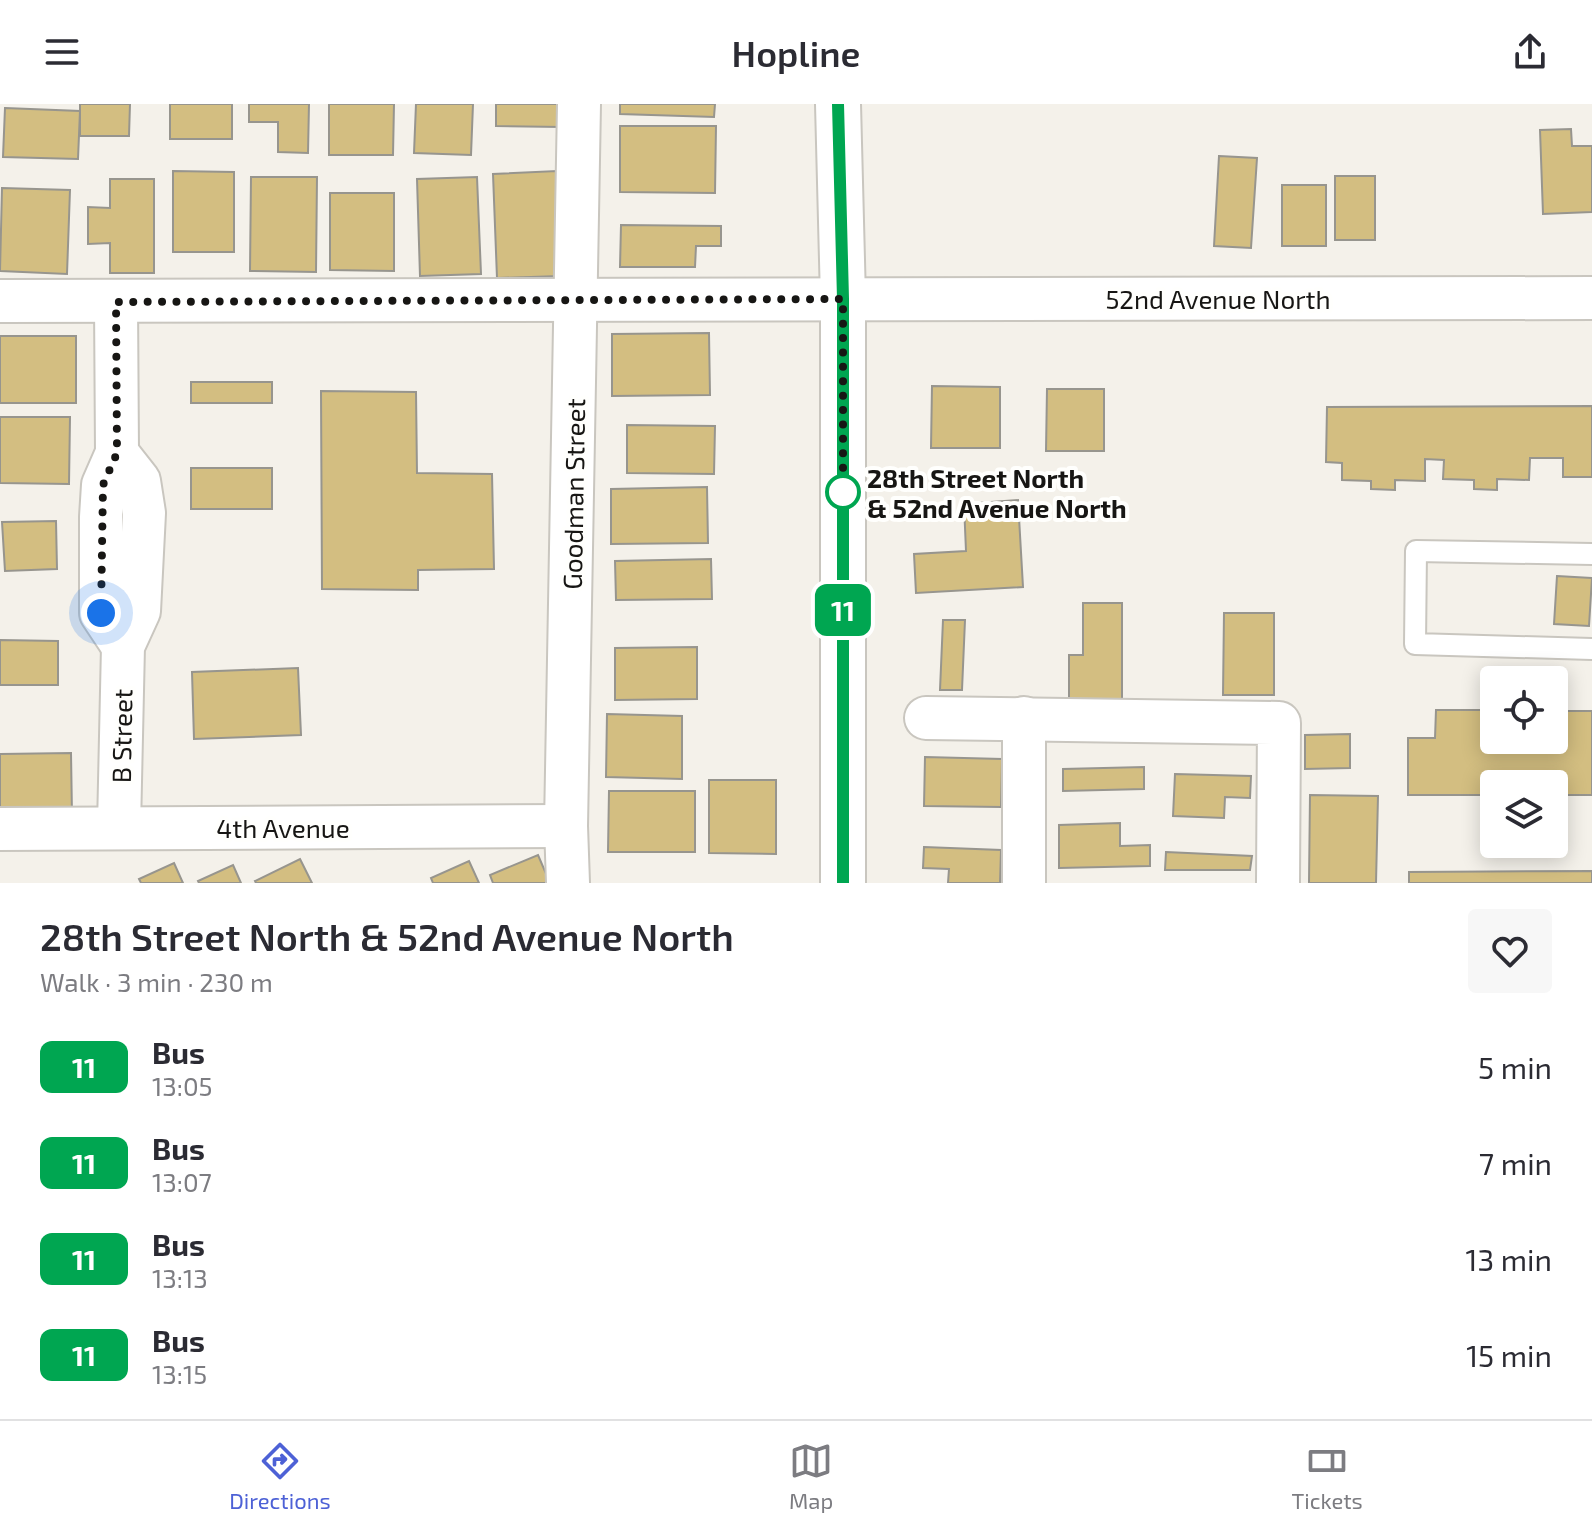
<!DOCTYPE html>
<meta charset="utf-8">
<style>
:root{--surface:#fff;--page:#f7f7f7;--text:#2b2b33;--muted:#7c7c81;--line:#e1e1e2;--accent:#4d61d6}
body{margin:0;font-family:"Exo 2",sans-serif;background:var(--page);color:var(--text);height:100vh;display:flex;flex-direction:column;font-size:30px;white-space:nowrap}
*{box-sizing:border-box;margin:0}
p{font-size:26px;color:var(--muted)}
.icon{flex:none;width:44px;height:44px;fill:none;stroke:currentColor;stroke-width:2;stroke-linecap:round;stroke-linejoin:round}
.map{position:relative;height:779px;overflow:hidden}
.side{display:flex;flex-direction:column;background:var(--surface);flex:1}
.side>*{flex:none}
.badge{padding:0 16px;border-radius:12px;font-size:28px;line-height:52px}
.controls{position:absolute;left:1480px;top:562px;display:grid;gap:16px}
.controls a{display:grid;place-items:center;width:88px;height:88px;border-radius:8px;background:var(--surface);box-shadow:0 4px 20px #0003;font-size:40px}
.you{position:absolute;width:40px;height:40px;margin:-20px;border:6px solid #fff;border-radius:50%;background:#1a73e8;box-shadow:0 0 0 12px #1a73e833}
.map>.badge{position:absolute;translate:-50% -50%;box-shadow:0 0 0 4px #fff}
.round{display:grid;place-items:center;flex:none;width:84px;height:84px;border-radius:8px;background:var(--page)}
.head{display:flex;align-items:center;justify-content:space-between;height:136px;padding:0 40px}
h1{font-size:38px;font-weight:600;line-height:60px}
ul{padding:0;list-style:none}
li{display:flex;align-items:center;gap:24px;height:96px;padding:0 40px}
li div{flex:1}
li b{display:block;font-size:30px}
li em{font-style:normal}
li .badge{min-width:88px;font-weight:700;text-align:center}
header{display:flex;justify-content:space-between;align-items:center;height:104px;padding:0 40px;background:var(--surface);font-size:36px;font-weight:600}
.tab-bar{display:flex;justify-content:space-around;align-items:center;height:112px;border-top:2px solid var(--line);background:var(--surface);font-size:22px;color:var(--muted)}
.tab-bar a{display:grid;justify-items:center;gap:4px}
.tab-bar .selected{color:var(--accent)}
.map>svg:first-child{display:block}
.building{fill:#d3be81;stroke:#97958e;stroke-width:2}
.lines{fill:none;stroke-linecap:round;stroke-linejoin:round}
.lane-casing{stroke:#c9c6bf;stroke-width:24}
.street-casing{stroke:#c9c6bf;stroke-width:46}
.secondary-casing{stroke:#c9c6bf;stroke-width:48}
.lane{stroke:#fff;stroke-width:20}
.street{stroke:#fff;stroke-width:42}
.secondary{stroke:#fff;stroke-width:44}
.line-casing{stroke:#fff;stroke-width:18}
.line{stroke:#00a651;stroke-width:12}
.walk{stroke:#171614;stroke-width:8;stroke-dasharray:0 14.4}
.stop-dot{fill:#fff;stroke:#00a651;stroke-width:4}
.labels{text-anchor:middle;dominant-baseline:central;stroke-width:8;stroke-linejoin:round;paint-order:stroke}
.street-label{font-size:26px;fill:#171614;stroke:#fffffd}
.stop-label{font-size:26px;font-weight:bold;fill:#171614;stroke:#fffffd;text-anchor:start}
</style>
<header><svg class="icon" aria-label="menu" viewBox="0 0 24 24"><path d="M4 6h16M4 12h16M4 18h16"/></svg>Hopline<svg class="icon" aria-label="share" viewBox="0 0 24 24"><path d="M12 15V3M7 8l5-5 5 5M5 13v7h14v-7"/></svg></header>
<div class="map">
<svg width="1592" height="779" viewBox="0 0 1592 779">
<rect width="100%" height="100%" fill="#f4f1ea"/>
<g class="building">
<polygon points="80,0 130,0 129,32 80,32"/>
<rect x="170" y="0" width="62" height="35"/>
<polygon points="249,0 309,0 308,49 278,48 278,18 249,18"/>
<polygon points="329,0 394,0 393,51 329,51"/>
<polygon points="416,0 473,0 471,51 414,49"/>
<polygon points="496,0 561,0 561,23 496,22"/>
<polygon points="620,0 715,0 714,13 620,10"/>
<polygon points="5,4 80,7 78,55 3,53"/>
<polygon points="620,22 716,22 715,89 620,88"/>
<polygon points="1571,25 1572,42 1592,42 1592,108 1543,110 1540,26"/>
<polygon points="1219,52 1257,54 1251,144 1214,142"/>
<polygon points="173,67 234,68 234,148 173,148"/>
<polygon points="557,67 561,172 497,174 493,70"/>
<rect x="1335" y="72" width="40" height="64"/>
<polygon points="251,73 317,73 316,168 250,167"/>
<polygon points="477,73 481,170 420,172 417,75"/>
<polygon points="110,75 154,75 154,169 110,169 110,139 88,140 88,103 110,104"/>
<rect x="1282" y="81" width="44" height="61"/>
<polygon points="2,84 70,86 67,170 0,167"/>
<polygon points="330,89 394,89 394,167 330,166"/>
<polygon points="621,121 721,122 721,142 696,142 695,163 620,163"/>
<polygon points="709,229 710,291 612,292 612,230"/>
<rect x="0" y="232" width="76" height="67"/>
<rect x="191" y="278" width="81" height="21"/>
<polygon points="932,282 1000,283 1000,344 931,344"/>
<polygon points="1047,285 1104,285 1104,347 1046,347"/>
<polygon points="321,287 416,288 417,369 492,370 494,465 418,466 418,486 322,485"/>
<polygon points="1592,302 1592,373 1563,373 1563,354 1530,354 1529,376 1497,375 1497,386 1474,385 1474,376 1443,375 1444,356 1425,355 1425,377 1395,376 1395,386 1371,385 1371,377 1342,376 1342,359 1326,358 1327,303"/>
<polygon points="0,313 70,313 69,380 0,379"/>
<polygon points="627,321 715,322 714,370 627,369"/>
<rect x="191" y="364" width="81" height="41"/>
<polygon points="707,383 708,439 611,440 611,385"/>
<polygon points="1018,396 1023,483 916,489 914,450 966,447 964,400"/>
<polygon points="56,417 57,465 5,467 2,418"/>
<polygon points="711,455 712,495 616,496 615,457"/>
<polygon points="1557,472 1592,474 1589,522 1554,520"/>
<polygon points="1083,499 1122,499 1122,595 1069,595 1069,551 1083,551"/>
<polygon points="1224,509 1274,509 1274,591 1223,591"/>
<polygon points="943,516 965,516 962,586 940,586"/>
<polygon points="0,536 58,537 58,581 0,581"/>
<polygon points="697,543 697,595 615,596 615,544"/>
<polygon points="298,564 301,631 194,635 192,568"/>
<polygon points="1436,606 1490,606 1489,634 1494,634 1494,636 1554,636 1554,607 1592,607 1592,691 1554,691 1554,680 1494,680 1494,691 1408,691 1408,634 1435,634"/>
<polygon points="607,610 682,612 682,675 606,673"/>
<polygon points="1350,630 1350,664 1305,665 1305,631"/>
<polygon points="71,649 72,711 0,712 0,650"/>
<polygon points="925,653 1002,655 1001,703 924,702"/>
<polygon points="1144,663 1144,685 1063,687 1063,665"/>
<polygon points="1175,670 1251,672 1250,694 1225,693 1224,714 1173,712"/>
<polygon points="709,676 776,676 776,750 709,749"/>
<polygon points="609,687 695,687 695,748 608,748"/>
<polygon points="1310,691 1378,692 1376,779 1309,779"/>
<polygon points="1120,719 1120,742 1150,741 1150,762 1059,764 1059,721"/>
<polygon points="924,743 1001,746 1000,779 948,779 949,765 923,764"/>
<polygon points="1166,748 1252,752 1250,766 1165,766"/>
<polygon points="538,751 550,779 493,779 490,771"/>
<polygon points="300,755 312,779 256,779 255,777"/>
<polygon points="469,757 479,779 433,779 431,774"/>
<polygon points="174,759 183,779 141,779 139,775"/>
<polygon points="233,761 241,779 199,779 198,777"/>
<polygon points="1592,767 1592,779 1409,779 1409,768"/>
</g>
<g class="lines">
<g class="lane-casing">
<polyline id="lane" points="1592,450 1416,447 1415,540 1592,545"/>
</g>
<g class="street-casing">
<g id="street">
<polyline points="0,197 1592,194"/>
<polyline points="116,198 117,349 103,381 101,413 101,509 123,542"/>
<polyline points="117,349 139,377 144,409 139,507 123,542 119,723"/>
<polyline points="926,614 1279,619 1278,779"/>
<polyline points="0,725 566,722"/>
<polyline points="568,779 566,722 579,0"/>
<polyline points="1024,779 1024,614"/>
</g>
</g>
<g class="secondary-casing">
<polyline id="secondary" points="838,0 843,195 843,779"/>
</g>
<use href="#lane" class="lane"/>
<use href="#street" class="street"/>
<use href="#secondary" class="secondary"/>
</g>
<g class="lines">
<g class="line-casing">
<polyline id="line" points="838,0 843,195 843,779"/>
</g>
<use href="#line" class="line"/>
<polyline class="walk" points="101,509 103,381 117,349 116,198 843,195 843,388"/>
</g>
<circle class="stop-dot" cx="843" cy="388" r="16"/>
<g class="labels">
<g class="street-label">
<text x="1218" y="194">52nd Avenue North</text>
<text transform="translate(573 390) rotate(-89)">Goodman Street</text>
<text transform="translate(121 632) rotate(-89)">B Street</text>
<text x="283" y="723">4th Avenue</text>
</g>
<g class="stop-label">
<text x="867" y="373">28th Street North<tspan x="867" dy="30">&amp; 52nd Avenue North</tspan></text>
</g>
</g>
</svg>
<div class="controls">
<a><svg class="icon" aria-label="locate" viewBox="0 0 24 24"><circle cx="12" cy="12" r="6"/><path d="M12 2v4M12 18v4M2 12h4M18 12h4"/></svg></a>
<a><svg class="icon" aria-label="layers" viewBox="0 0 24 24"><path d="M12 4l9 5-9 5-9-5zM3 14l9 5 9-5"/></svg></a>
</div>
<div class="you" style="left:101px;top:509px"></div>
<b class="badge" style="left:843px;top:506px;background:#00a651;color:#fff">11</b>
</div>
<section class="side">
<div class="head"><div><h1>28th Street North &amp; 52nd Avenue North</h1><p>Walk · 3 min · 230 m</p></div><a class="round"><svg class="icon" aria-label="heart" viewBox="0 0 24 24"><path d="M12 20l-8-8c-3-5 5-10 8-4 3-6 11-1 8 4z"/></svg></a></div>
<ul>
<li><span class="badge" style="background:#00a651;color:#fff">11</span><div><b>Bus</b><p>13:05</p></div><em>5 min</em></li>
<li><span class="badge" style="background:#00a651;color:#fff">11</span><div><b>Bus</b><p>13:07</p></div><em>7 min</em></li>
<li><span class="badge" style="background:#00a651;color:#fff">11</span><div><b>Bus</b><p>13:13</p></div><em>13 min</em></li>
<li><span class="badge" style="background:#00a651;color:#fff">11</span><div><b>Bus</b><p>13:15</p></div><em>15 min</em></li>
</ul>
</section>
<nav class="tab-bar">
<a class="selected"><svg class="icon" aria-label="directions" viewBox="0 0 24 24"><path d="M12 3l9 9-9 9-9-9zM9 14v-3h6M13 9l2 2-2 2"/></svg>Directions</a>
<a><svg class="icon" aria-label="map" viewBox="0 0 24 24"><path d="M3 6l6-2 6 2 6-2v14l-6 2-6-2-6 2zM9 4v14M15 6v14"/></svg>Map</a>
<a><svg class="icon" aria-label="tickets" viewBox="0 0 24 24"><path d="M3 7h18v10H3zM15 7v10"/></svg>Tickets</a>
</nav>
